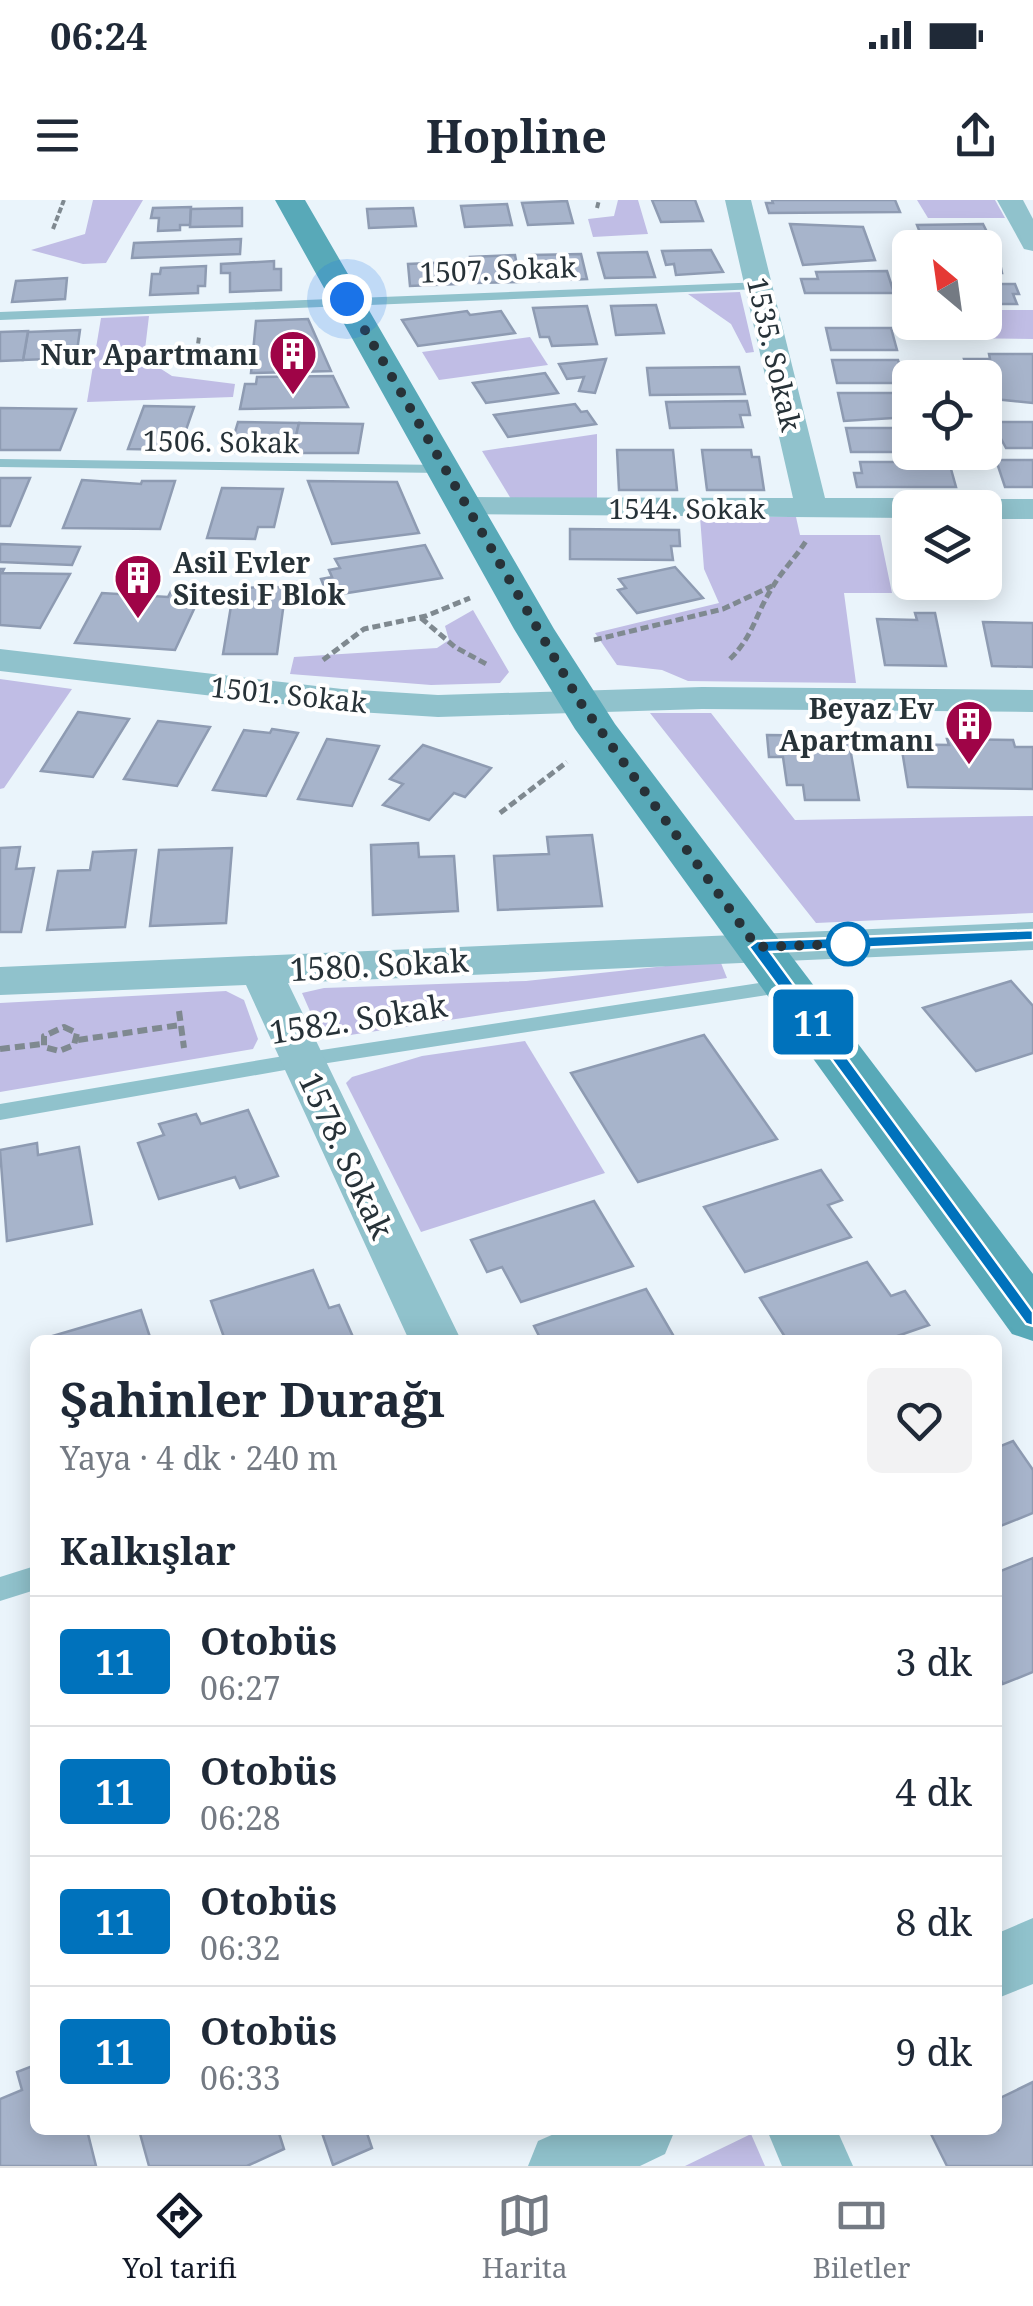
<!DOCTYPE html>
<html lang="tr">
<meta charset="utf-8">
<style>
:root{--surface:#fff;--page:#f2f2f3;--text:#1f2937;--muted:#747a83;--line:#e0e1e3;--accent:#111827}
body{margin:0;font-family:"Noto Serif",serif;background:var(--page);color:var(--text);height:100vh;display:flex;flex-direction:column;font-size:38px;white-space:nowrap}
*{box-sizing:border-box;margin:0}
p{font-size:32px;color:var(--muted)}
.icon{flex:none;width:55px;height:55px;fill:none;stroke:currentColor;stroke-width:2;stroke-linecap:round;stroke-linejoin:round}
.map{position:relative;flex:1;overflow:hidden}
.sheet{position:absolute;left:30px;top:1135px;width:972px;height:800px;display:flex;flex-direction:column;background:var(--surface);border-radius:15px;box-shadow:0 5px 25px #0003}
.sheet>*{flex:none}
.badge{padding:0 20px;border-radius:8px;font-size:35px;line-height:65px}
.needle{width:65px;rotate:331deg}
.fabs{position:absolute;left:892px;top:30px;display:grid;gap:20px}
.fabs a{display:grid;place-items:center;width:110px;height:110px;border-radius:15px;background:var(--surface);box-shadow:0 5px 25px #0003;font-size:50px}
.you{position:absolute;width:50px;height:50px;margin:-25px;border:8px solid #fff;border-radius:50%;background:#1a73e8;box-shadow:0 0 0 15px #1a73e833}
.map>.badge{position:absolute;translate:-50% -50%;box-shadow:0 0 0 5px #fff}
h2{padding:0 30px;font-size:38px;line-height:90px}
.round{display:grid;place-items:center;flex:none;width:105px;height:105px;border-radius:15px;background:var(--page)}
.overview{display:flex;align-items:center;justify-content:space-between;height:170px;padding:0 30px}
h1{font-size:48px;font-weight:700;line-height:75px}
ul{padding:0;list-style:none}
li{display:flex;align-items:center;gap:30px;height:130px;padding:0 30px;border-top:2px solid var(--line)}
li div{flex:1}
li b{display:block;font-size:38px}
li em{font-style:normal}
li .badge{min-width:110px;font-weight:700;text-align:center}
.status{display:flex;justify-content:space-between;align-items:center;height:70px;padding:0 50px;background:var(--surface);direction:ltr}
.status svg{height:28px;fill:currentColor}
header{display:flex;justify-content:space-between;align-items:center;height:130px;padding:0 30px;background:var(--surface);font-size:45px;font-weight:700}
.menu{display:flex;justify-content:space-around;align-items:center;height:140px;border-top:2px solid var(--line);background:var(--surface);font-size:28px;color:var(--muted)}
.menu a{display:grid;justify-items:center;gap:5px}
.menu .selected{color:var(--accent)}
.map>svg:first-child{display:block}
.green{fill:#c0bde5}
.building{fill:#a7b4cb;stroke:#8e9bb2;stroke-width:2.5}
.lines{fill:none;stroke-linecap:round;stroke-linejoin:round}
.path-far2{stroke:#7f8990;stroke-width:4;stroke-dasharray:6 2.5;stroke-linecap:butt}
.path-far1{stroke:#7f8990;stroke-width:5;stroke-dasharray:8 4;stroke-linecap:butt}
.path{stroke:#7f8990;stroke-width:6;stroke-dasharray:10 5;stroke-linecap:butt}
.lane{fill:#90c2cc;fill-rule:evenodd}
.street{fill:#90c2cc;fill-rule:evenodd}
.secondary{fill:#58a9b8;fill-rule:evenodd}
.line{fill:#0072bc;stroke:#fff;stroke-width:2.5}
.walk{stroke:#273238;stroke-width:10;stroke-dasharray:0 18}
.stop-dot{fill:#fff;stroke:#0072bc;stroke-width:5}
.labels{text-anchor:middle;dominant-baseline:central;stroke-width:8;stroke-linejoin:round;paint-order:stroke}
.far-street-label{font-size:28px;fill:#273238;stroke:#fff}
.far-poi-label{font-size:28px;font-weight:bold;fill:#273238;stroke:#fff;text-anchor:end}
.street-label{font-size:32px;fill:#273238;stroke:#fff}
</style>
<div class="status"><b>06:24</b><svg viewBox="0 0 49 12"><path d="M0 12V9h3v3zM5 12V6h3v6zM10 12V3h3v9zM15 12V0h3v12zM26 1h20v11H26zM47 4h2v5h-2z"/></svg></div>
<header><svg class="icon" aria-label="menu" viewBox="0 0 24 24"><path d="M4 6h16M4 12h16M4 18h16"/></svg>Hopline<svg class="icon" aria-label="share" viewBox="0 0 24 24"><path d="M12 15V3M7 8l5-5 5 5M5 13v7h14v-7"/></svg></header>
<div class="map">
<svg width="1033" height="1966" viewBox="0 0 1033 1966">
<rect width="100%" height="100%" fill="#eaf4fb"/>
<g class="green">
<polygon points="93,0 143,0 106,63 83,64 31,50 85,34"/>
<polygon points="618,0 638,0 648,34 593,37 588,19 614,16"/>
<polygon points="917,0 995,0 1005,18 928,18"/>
<polygon points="740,92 754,152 746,153 731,124 688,94"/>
<polygon points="985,110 1033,110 1033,139 949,138 944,123 985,122"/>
<polygon points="149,116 144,158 172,176 235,184 233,197 87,202 101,118"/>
<polygon points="530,137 548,165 439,180 422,152"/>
<polygon points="597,234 597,299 511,299 482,251"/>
<polygon points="700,317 796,317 800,335 880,335 892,393 844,393 856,483 688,481 662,470 617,465 595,433 719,403 704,369"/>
<polygon points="473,410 509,472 500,483 431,485 290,474 294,457 437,448 449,440 445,426"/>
<polygon points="0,479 72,489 4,588 0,589"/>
<polygon points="650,513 711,513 795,620 1033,616 1033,713 816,723"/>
<polygon points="712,761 721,763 727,778 337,837 320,834 302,793 324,788 526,781"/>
<polygon points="226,791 244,800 258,839 253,849 0,892 0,803"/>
<polygon points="525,841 605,973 421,1032 346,883 352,877 422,856"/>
<polygon points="751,1934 765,1966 685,1966"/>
</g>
<g class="building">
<polygon points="652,0 695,0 703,21 661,22"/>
<polygon points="772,0 895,0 900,12 769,13 766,3 773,3"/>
<polygon points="567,1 573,23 528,25 522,3"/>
<polygon points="507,4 512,25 465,27 461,6"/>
<polygon points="191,7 190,25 180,25 180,30 158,31 159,18 151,18 153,8"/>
<polygon points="242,8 242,26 190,27 191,9"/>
<polygon points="413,8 416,26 369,28 367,9"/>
<polygon points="790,24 863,27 875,60 803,65"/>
<polygon points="983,24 993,44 925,45 917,25"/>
<polygon points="241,39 240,54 132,58 134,43"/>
<polygon points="711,50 723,72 676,75 674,64 666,65 662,51"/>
<polygon points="647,52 655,77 605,78 598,53"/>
<polygon points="985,53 998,53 1002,73 985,73"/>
<polygon points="581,54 587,79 537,81 532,55"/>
<polygon points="515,55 520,82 474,83 470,57"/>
<polygon points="274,61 274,69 281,69 281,90 230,92 230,73 221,73 221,64"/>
<polygon points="453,62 457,84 410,86 408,64"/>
<polygon points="206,66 205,86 198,86 198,93 150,95 152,74 160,74 161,68"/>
<polygon points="887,71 894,93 805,93 801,79 818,79 816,72"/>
<polygon points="67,78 65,99 12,102 16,81"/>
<polygon points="985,84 1015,84 1019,94 1013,94 1017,104 985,104"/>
<polygon points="656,105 664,133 616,135 611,106"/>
<polygon points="587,106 597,144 552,146 549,137 540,137 533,108"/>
<polygon points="467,111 470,115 501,111 515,133 418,146 402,120"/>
<polygon points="910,114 910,122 929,122 931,127 902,127 897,115"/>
<polygon points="308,119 331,171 251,173 256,121"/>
<polygon points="826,128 891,128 897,150 831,150"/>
<polygon points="80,130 76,158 23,160 28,132"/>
<polygon points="28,131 23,160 0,161 0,132"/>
<polygon points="989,154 1033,154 1033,203 985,198 985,178 970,178 964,159 990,159"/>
<polygon points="606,159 595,193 579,191 584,177 567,179 559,164"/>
<polygon points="832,160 898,160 905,183 837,183"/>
<polygon points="739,167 745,194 650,195 647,168"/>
<polygon points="545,173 558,193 486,203 473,183"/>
<polygon points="333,176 348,207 240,209 245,184 256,184 257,177"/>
<polygon points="838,193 910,193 910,217 844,221"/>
<polygon points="747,201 750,215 740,215 743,227 670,228 666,202"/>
<polygon points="575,204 581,212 587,211 596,224 508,237 494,215"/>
<polygon points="144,206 194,207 179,250 128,249"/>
<polygon points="0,208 76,209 60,250 0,250"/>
<polygon points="238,222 299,223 292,253 229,252"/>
<polygon points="992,222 1033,222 1033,248 1006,248"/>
<polygon points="299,223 363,224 358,253 292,253"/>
<polygon points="846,228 910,228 910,252 851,252"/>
<polygon points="617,250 673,250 677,290 619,290"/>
<polygon points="702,250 751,250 752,257 759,257 764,290 707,290"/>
<polygon points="996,260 1033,260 1033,287 1005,287"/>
<polygon points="860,262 949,262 956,287 857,287 854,273 862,273"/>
<polygon points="0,278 30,278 10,326 0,326"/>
<polygon points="82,280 141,284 142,281 175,281 160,329 63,328"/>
<polygon points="308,281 397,282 419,333 332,344"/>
<polygon points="222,288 283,289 274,327 258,327 255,339 207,338"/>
<polygon points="570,329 679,330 680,346 671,346 673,360 570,359"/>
<polygon points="0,344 80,347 72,365 0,362"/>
<polygon points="425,345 442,378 328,396 321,379 332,377 329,370 340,368 335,359"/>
<polygon points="675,367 703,398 637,413 618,390 626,388 619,379"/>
<polygon points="0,369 4,369 2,373 70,374 40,428 0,425"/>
<polygon points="286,387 277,454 223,454 234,388"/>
<polygon points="171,391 201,394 175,450 75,443 102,393 168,397"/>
<polygon points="915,413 935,413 946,466 885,465 877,419 917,420"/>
<polygon points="983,422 1033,423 1033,467 992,466"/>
<polygon points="78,512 129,519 93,577 41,571"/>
<polygon points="158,521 210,527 177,586 124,579"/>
<polygon points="272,529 298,533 266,596 213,590 244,530 270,533"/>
<polygon points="767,535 848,536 859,600 805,600 803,585 787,585 783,557 769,557"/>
<polygon points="327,539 379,546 352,606 298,599"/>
<polygon points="947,539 1013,540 1015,547 1033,547 1033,589 908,587 901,544 949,545"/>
<polygon points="423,545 491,568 465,597 454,593 429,620 383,605 403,584 390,579"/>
<polygon points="592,635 602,706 498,710 494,656 549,654 547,637"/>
<polygon points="418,643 419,657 454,656 458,711 373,715 371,645"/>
<polygon points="20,647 16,669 34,668 21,732 0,732 0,648"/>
<polygon points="232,648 226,723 150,726 159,650"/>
<polygon points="136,650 125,727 47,730 58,671 90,670 93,652"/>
<polygon points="1011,781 1033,806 1033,853 976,871 923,808"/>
<polygon points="704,835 777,939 638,982 571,873"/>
<polygon points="248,910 278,976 240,988 235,977 159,999 138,943 164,935 159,924 196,914 201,924"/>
<polygon points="37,943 38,955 79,947 92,1024 7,1041 0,950"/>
<polygon points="821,970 842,1000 828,1005 851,1037 745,1072 704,1007"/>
<polygon points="594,1001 633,1066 521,1102 502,1067 487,1072 471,1040"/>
<polygon points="867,1062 891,1096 905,1091 929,1125 886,1140 787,1140 760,1098"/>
<polygon points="313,1070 329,1108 339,1105 353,1137 342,1140 225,1140 211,1101"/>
<polygon points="646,1089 676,1140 541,1140 534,1126"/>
<polygon points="141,1110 151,1140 39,1140"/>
<polygon points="1013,1241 1033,1270 1033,1313 998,1327 998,1247"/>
<polygon points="1033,1358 1033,1472 1003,1484 998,1475 998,1372"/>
<polygon points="35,1865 35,1930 87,1930 96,1966 0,1966 0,1899 22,1890 17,1872"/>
<polygon points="1033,1882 1033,1966 947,1966 930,1932 998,1930 998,1899"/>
<polygon points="139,1930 278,1930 284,1949 247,1966 149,1966"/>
<polygon points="321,1930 366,1930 372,1948 333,1965"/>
</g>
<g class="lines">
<g class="path-far2">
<polyline points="597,8 599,0"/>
<polyline points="53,29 64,0"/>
<polyline points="197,152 199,137"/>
</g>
<g class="path-far1">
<polyline points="421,418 455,447 488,465"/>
<polyline points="594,440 723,409 772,386"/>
<path d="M730,459C754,435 755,415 772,388C781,372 796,357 806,341"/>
<polyline points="323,460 364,429 426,416 470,398"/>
<polyline points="500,613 567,562"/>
</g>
<g class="path">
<polyline points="179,811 184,848"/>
<polygon points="64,827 77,833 74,845 59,851 44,847 44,836"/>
<polyline points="78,840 180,825"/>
<polyline points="0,849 42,844"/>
</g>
<g class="lane">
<polygon points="764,82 765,85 759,89 0,120 0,112"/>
<polygon points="0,259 442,265 449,269 442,273 0,267"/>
<polygon points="786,779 796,786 793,791 302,867 0,920 0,904 302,853"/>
<polygon points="35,1366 35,1390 0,1401 0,1377"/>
</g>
<g class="street">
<polygon points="725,0 751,0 825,298 910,298 921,301 926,308 910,308 910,318 453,314 448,307 453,300 464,297 793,298"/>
<polygon points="997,0 1023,0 1033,19 1033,51 1024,49"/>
<polygon points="985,299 1033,299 1033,319 985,319 985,308 970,308"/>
<polygon points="0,449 342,489 438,495 702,487 1033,490 1033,512 702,509 438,517 342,511 0,471"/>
<polygon points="1033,722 1033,750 288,783 461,1140 409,1140 246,785 0,795 0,767"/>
<polygon points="1033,1718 1033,1784 998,1798 998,1733"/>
<polygon points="563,1930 675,1930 665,1954 640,1966 528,1966 538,1941"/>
<polygon points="767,1930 837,1930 853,1966 782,1966"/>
</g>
<polygon class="secondary" points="275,0 305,0 554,429 615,524 1033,1074 1033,1141 1012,1134 575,529 514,429"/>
</g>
<polygon class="line" points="1033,730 1033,740 770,752 1033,1112 1033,1126 1026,1124 749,747 757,741"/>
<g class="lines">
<polyline class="walk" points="347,99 580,502 757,747 848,744"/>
</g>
<defs>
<g id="building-pin" transform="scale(2.5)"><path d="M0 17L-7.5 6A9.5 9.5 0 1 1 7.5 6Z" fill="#9f0447" stroke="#fff"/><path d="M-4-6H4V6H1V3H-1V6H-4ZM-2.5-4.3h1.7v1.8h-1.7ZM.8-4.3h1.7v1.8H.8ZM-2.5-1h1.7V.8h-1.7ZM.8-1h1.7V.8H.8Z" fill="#fff"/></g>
</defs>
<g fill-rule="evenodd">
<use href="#building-pin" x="293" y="154"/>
<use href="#building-pin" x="138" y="378"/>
<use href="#building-pin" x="969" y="524"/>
</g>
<circle class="stop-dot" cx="848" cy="744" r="20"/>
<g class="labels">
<g class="far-street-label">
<text transform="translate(498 69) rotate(-2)">1507. Sokak</text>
<text transform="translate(775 154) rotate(77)">1535. Sokak</text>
<text transform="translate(221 241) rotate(1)">1506. Sokak</text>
<text x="687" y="308">1544. Sokak</text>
<text transform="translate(289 494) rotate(6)">1501. Sokak</text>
</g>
<g class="far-poi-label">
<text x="258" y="154">Nur Apartmanı</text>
<text x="173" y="362" text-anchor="start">Asil Evler<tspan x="173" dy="32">Sitesi F Blok</tspan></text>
<text x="934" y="508">Beyaz Ev<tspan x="934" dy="32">Apartmanı</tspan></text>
</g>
<g class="street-label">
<text transform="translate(379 764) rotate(-3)">1580. Sokak</text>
<text transform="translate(358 818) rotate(-9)">1582. Sokak</text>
<text transform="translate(347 955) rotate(65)">1578. Sokak</text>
</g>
</g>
</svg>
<div class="fabs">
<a><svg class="needle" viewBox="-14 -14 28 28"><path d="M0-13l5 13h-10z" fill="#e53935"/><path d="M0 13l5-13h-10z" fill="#747a83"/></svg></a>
<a><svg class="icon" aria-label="locate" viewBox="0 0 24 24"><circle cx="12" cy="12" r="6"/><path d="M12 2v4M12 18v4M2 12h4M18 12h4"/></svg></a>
<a><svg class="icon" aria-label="layers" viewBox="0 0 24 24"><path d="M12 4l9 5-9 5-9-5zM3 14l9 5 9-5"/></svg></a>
</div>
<div class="you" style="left:347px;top:99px"></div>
<b class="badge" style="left:813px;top:822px;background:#0072bc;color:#fff">11</b>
<section class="sheet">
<div class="overview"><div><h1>Şahinler Durağı</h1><p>Yaya · 4 dk · 240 m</p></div><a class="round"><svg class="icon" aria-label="heart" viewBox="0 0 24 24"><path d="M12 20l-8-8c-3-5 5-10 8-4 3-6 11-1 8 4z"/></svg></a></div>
<h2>Kalkışlar</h2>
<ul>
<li><span class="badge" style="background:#0072bc;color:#fff">11</span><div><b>Otobüs</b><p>06:27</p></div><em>3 dk</em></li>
<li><span class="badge" style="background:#0072bc;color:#fff">11</span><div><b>Otobüs</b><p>06:28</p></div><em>4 dk</em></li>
<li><span class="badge" style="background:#0072bc;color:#fff">11</span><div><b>Otobüs</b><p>06:32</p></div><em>8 dk</em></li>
<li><span class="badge" style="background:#0072bc;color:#fff">11</span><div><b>Otobüs</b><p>06:33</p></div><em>9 dk</em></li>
</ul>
</section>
</div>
<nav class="menu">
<a class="selected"><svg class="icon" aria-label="directions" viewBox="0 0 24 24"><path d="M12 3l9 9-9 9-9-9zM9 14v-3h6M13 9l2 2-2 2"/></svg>Yol tarifi</a>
<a><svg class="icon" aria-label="map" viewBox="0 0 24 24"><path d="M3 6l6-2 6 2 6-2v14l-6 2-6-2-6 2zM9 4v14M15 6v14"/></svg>Harita</a>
<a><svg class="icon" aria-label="tickets" viewBox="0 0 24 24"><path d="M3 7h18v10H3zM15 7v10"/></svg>Biletler</a>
</nav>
